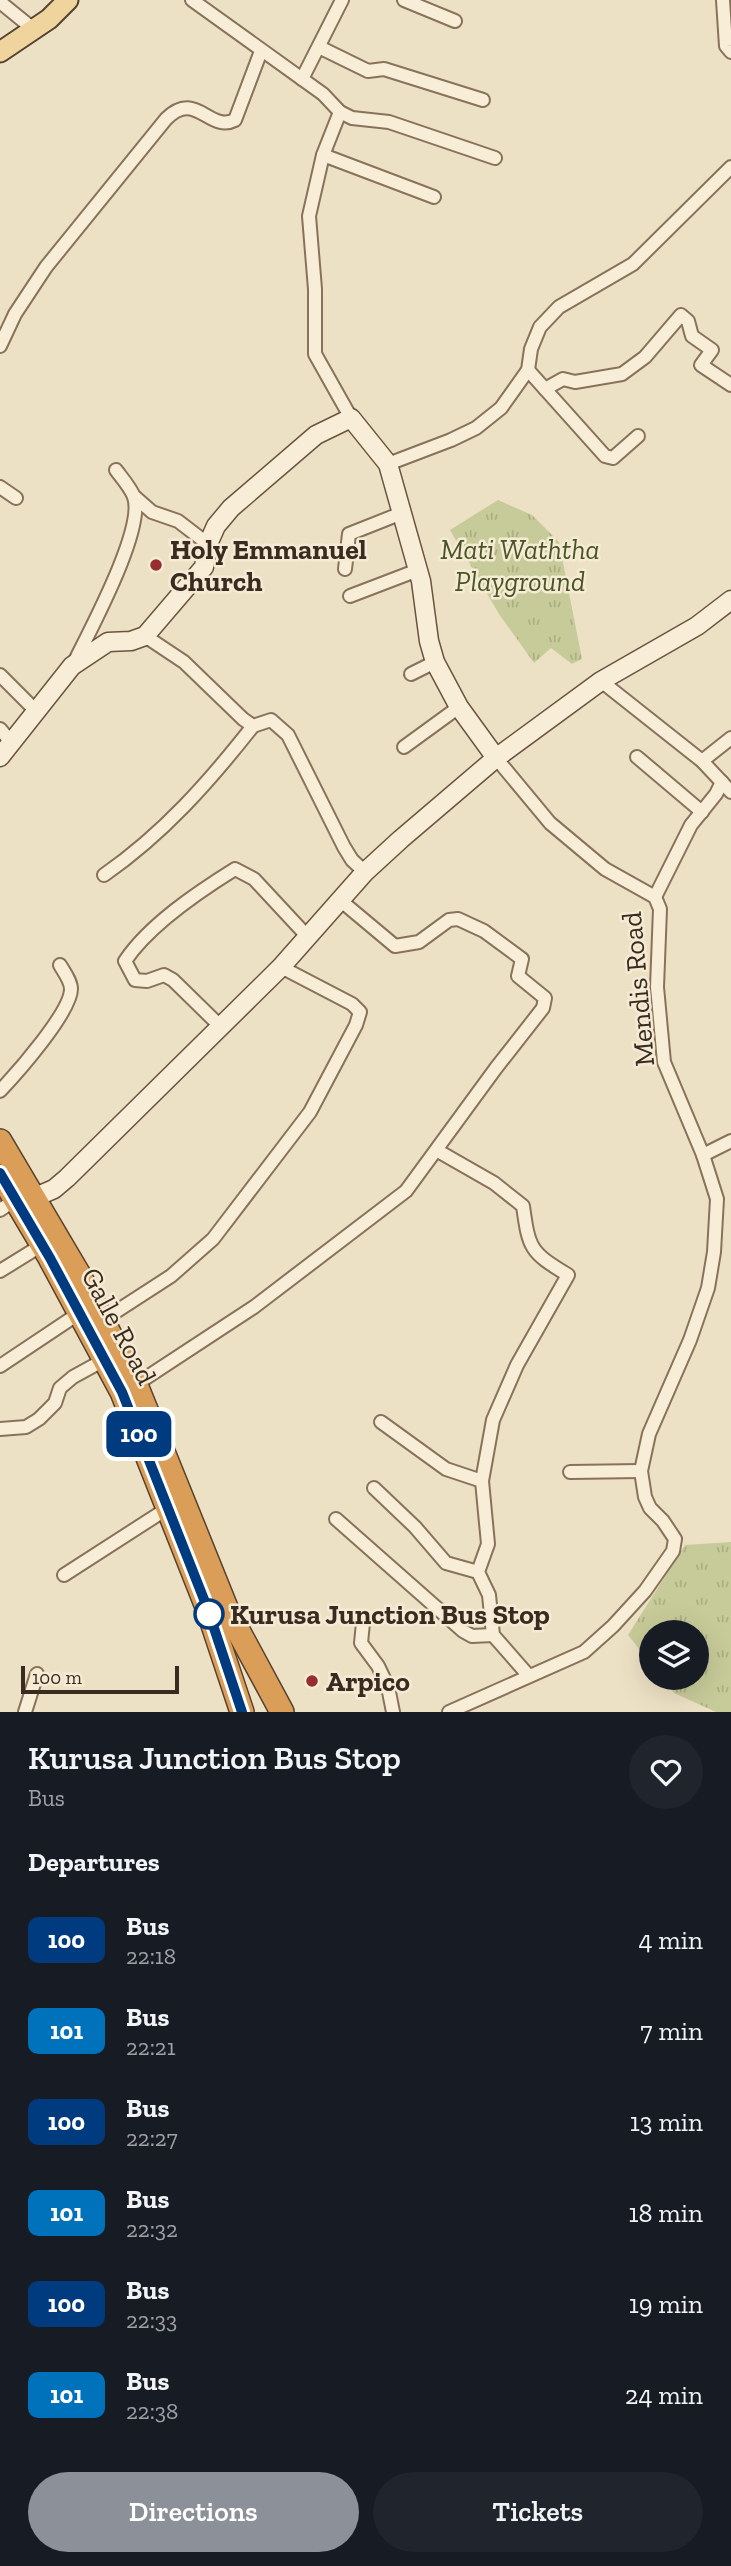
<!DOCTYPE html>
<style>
:root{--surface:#171b24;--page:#20242c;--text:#f1f3f6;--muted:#9ea1a6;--accent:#8c9099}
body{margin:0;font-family:"Zilla Slab",serif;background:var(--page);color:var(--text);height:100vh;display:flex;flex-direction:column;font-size:26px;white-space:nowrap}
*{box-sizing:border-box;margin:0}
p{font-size:23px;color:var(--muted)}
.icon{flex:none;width:38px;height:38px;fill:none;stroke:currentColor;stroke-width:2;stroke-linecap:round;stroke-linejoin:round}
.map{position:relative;height:1712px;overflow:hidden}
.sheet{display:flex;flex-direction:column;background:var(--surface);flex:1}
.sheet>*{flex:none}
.badge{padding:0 14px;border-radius:10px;font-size:24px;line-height:46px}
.fabs{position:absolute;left:639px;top:1620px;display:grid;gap:14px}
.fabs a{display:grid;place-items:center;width:70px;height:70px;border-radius:50%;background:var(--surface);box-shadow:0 7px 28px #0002;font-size:35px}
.scale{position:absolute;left:21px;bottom:18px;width:158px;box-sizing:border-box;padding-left:7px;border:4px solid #392b1f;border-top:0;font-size:19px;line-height:24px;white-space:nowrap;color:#392b1f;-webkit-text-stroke:5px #f5ebd5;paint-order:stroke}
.map>.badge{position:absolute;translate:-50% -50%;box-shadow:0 0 0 4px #fff}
h2{padding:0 28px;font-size:26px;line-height:63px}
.round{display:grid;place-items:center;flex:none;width:74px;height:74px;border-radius:37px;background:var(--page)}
.overview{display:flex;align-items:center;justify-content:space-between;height:119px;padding:0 28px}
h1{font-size:33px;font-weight:600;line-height:52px}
.primary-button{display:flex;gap:14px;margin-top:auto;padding:14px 28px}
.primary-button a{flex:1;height:80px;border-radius:42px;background:var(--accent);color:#fff;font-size:28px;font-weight:600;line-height:80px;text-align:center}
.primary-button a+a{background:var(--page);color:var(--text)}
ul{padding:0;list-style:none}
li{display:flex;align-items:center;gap:21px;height:91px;padding:0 28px}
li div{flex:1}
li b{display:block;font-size:26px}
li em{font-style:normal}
li .badge{min-width:77px;font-weight:700;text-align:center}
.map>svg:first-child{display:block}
.park{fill:url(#park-tufts)}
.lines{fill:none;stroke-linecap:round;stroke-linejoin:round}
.street-casing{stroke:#88725b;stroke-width:16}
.secondary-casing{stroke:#6a533f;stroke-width:21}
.primary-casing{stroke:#564130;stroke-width:23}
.highway-casing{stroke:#564130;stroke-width:26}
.street{stroke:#f8eed8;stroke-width:12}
.secondary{stroke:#f8eed8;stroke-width:18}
.primary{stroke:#efd49e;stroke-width:19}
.highway{stroke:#da9e58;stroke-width:23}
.line-casing{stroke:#fff;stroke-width:16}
.line{stroke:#003b80;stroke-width:10}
.poi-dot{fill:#962d30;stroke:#f5ebd5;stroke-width:2.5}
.stop-dot{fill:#fff;stroke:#003b80;stroke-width:3.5}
.labels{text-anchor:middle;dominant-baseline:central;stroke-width:5;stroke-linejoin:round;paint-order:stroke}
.poi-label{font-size:28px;font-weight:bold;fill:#392b1f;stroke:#f5ebd5;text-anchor:start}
.park-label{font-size:28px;font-style:italic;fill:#4a5526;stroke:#f5ebd5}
.street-label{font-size:28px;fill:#392b1f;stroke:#f5ebd5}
.stop-label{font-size:28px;font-weight:bold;fill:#392b1f;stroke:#f5ebd5;text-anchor:start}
</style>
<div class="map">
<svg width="731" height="1712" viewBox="0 0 731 1712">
<defs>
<pattern id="park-tufts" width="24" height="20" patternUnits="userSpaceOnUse" patternTransform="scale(1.75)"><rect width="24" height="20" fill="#c7cb99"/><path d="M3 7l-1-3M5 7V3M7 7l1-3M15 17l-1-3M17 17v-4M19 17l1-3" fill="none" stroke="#acae83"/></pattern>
</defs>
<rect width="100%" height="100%" fill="#ede1c5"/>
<g class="park">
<polygon points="498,500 532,515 559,542 582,659 572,664 551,648 534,663 499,614 450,530"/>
<polygon points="731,1542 731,1712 716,1712 674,1693 662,1678 696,1678 696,1633 651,1633 651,1664 628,1635 685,1545"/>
</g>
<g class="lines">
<g class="street-casing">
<g id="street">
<polyline points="192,0 323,94 340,112 352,118 389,122 495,158"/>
<polyline points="404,0 455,21"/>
<polyline points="723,0 726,46 731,52"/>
<polyline points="0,2 32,28"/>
<polyline points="319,47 368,71 384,69 483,100"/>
<polyline points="302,79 342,0"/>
<polyline points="323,155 340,112"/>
<path d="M0,346L15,314L46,267L166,119C196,89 209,133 235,120L261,51"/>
<polyline points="528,370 605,456 613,458 638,436"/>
<polyline points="545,389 563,379 575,382 622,374 645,357 681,315 688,321 692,336 712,350 701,365 731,385"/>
<polyline points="351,418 315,354 315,289 309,216 323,155 434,197"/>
<polyline points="388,464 451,440 476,428 501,408 528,370 531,349 540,327 559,307 633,264 731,167"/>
<polyline points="0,487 16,498"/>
<polyline points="135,497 152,512 178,521 208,544"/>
<polyline points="345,569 349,534 402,513"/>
<polyline points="350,596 418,570"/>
<polyline points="145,636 184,662 243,719 253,726 271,720 288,735 344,847 352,860 365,872"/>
<path d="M74,663C90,630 145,529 134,497C131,488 121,477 116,470"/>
<polyline points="411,674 435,662"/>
<polyline points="0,675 35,710"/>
<polyline points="601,681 702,761 731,792"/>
<polyline points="0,729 11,742"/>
<polyline points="404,747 459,707"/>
<polyline points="637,757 702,812"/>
<polyline points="702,761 731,738"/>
<path d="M104,875C163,834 209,782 253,726"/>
<polyline points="655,897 691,825 716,794 722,782"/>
<path d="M220,1026L173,980L164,975L147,981L135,980L125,961C149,925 198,892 235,869L254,879L307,936"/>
<path d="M0,1091C17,1073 71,1012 71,989C71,981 64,972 60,965"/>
<path d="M438,1151L494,1183L523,1206C529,1249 530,1252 568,1275L517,1365L493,1420L482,1481L488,1544L478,1572L489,1595L493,1635L528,1675"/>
<polyline points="703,1155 731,1141"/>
<polyline points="0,1210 16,1199"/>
<polyline points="0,1271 42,1245"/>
<polyline points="103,1320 171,1276 213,1239 310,1112 356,1025 360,1012 352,1004 281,967"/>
<polyline points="0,1366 78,1314"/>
<polyline points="132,1387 254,1307 406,1191 496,1068 543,1008 545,998 518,976 522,959 484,931 458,919 449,920 419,942 395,946 340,900"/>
<polyline points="381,1422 446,1469 482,1481"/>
<polyline points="0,1429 26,1427 39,1419 55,1403 60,1388 73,1377 104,1360"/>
<polyline points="570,1472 641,1471"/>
<polyline points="374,1488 415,1527 446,1563 478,1572"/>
<polyline points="336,1519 463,1631 472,1636 493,1635"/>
<polyline points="64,1575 168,1508"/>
<polyline points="363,1623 361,1643 378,1666 388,1687 393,1712"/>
<polyline points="25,1712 37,1674"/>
<polyline points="449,1712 584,1652 613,1626 645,1591 673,1551 675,1539 663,1521 650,1508 645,1497 641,1471 649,1434 690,1340 708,1288 714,1252 717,1199 703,1155 664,1062 657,987 660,909 655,897 605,869 550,823 496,758"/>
</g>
</g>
<g class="secondary-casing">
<g id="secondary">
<polyline points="0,757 72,666 108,642 131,641 145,636 204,567 208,544 216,526 231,508 316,435 351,418 388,464 421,581 429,641 435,662 459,707 496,758"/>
<polyline points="24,1202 54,1189 67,1178 281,967 365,872 401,839 496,758 601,681 697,626 731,600"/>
</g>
</g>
<g class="primary-casing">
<polyline id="primary" points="0,52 49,19 68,0"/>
</g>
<g class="highway-casing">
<g id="highway">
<polyline points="0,1141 78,1273 136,1385 227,1610 282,1712"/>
<polyline points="11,1192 50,1258 122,1392 207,1607 242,1712"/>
</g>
</g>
<use href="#street" class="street"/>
<use href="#secondary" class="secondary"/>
<use href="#primary" class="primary"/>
<use href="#highway" class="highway"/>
</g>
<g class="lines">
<g class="line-casing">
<polyline id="line" points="0,1173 50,1258 122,1392 207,1607 242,1712"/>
</g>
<use href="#line" class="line"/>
</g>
<g class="poi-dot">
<circle cx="156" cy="565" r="7"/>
<circle cx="312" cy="1681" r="7"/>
</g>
<circle class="stop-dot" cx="209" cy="1614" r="14"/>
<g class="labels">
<g class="poi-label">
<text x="170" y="549">Holy Emmanuel<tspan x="170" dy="32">Church</tspan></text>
<text x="326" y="1681">Arpico</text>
</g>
<g class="park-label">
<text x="520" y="549">Mati Waththa<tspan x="520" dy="32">Playground</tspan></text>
</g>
<g class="street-label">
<text transform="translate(638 989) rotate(-95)">Mendis Road</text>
<text transform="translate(119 1326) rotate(62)">Galle Road</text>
</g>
<g class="stop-label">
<text x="230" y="1614">Kurusa Junction Bus Stop</text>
</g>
</g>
</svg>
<div class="fabs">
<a><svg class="icon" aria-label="layers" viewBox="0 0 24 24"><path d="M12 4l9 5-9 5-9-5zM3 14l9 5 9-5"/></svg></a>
</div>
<div class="scale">100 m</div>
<b class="badge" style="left:139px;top:1434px;background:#003b80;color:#fff">100</b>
</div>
<section class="sheet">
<div class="overview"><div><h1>Kurusa Junction Bus Stop</h1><p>Bus</p></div><a class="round"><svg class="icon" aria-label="heart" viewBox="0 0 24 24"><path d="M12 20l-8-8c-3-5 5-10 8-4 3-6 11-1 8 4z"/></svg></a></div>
<h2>Departures</h2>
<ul>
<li><span class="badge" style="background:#003b80;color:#fff">100</span><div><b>Bus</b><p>22:18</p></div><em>4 min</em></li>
<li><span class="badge" style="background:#0072bc;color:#fff">101</span><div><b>Bus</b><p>22:21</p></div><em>7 min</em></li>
<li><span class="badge" style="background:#003b80;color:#fff">100</span><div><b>Bus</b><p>22:27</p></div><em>13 min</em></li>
<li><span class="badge" style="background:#0072bc;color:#fff">101</span><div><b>Bus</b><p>22:32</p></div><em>18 min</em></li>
<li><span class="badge" style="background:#003b80;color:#fff">100</span><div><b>Bus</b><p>22:33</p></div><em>19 min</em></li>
<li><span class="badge" style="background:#0072bc;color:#fff">101</span><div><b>Bus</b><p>22:38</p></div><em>24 min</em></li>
</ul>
<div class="primary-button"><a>Directions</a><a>Tickets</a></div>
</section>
